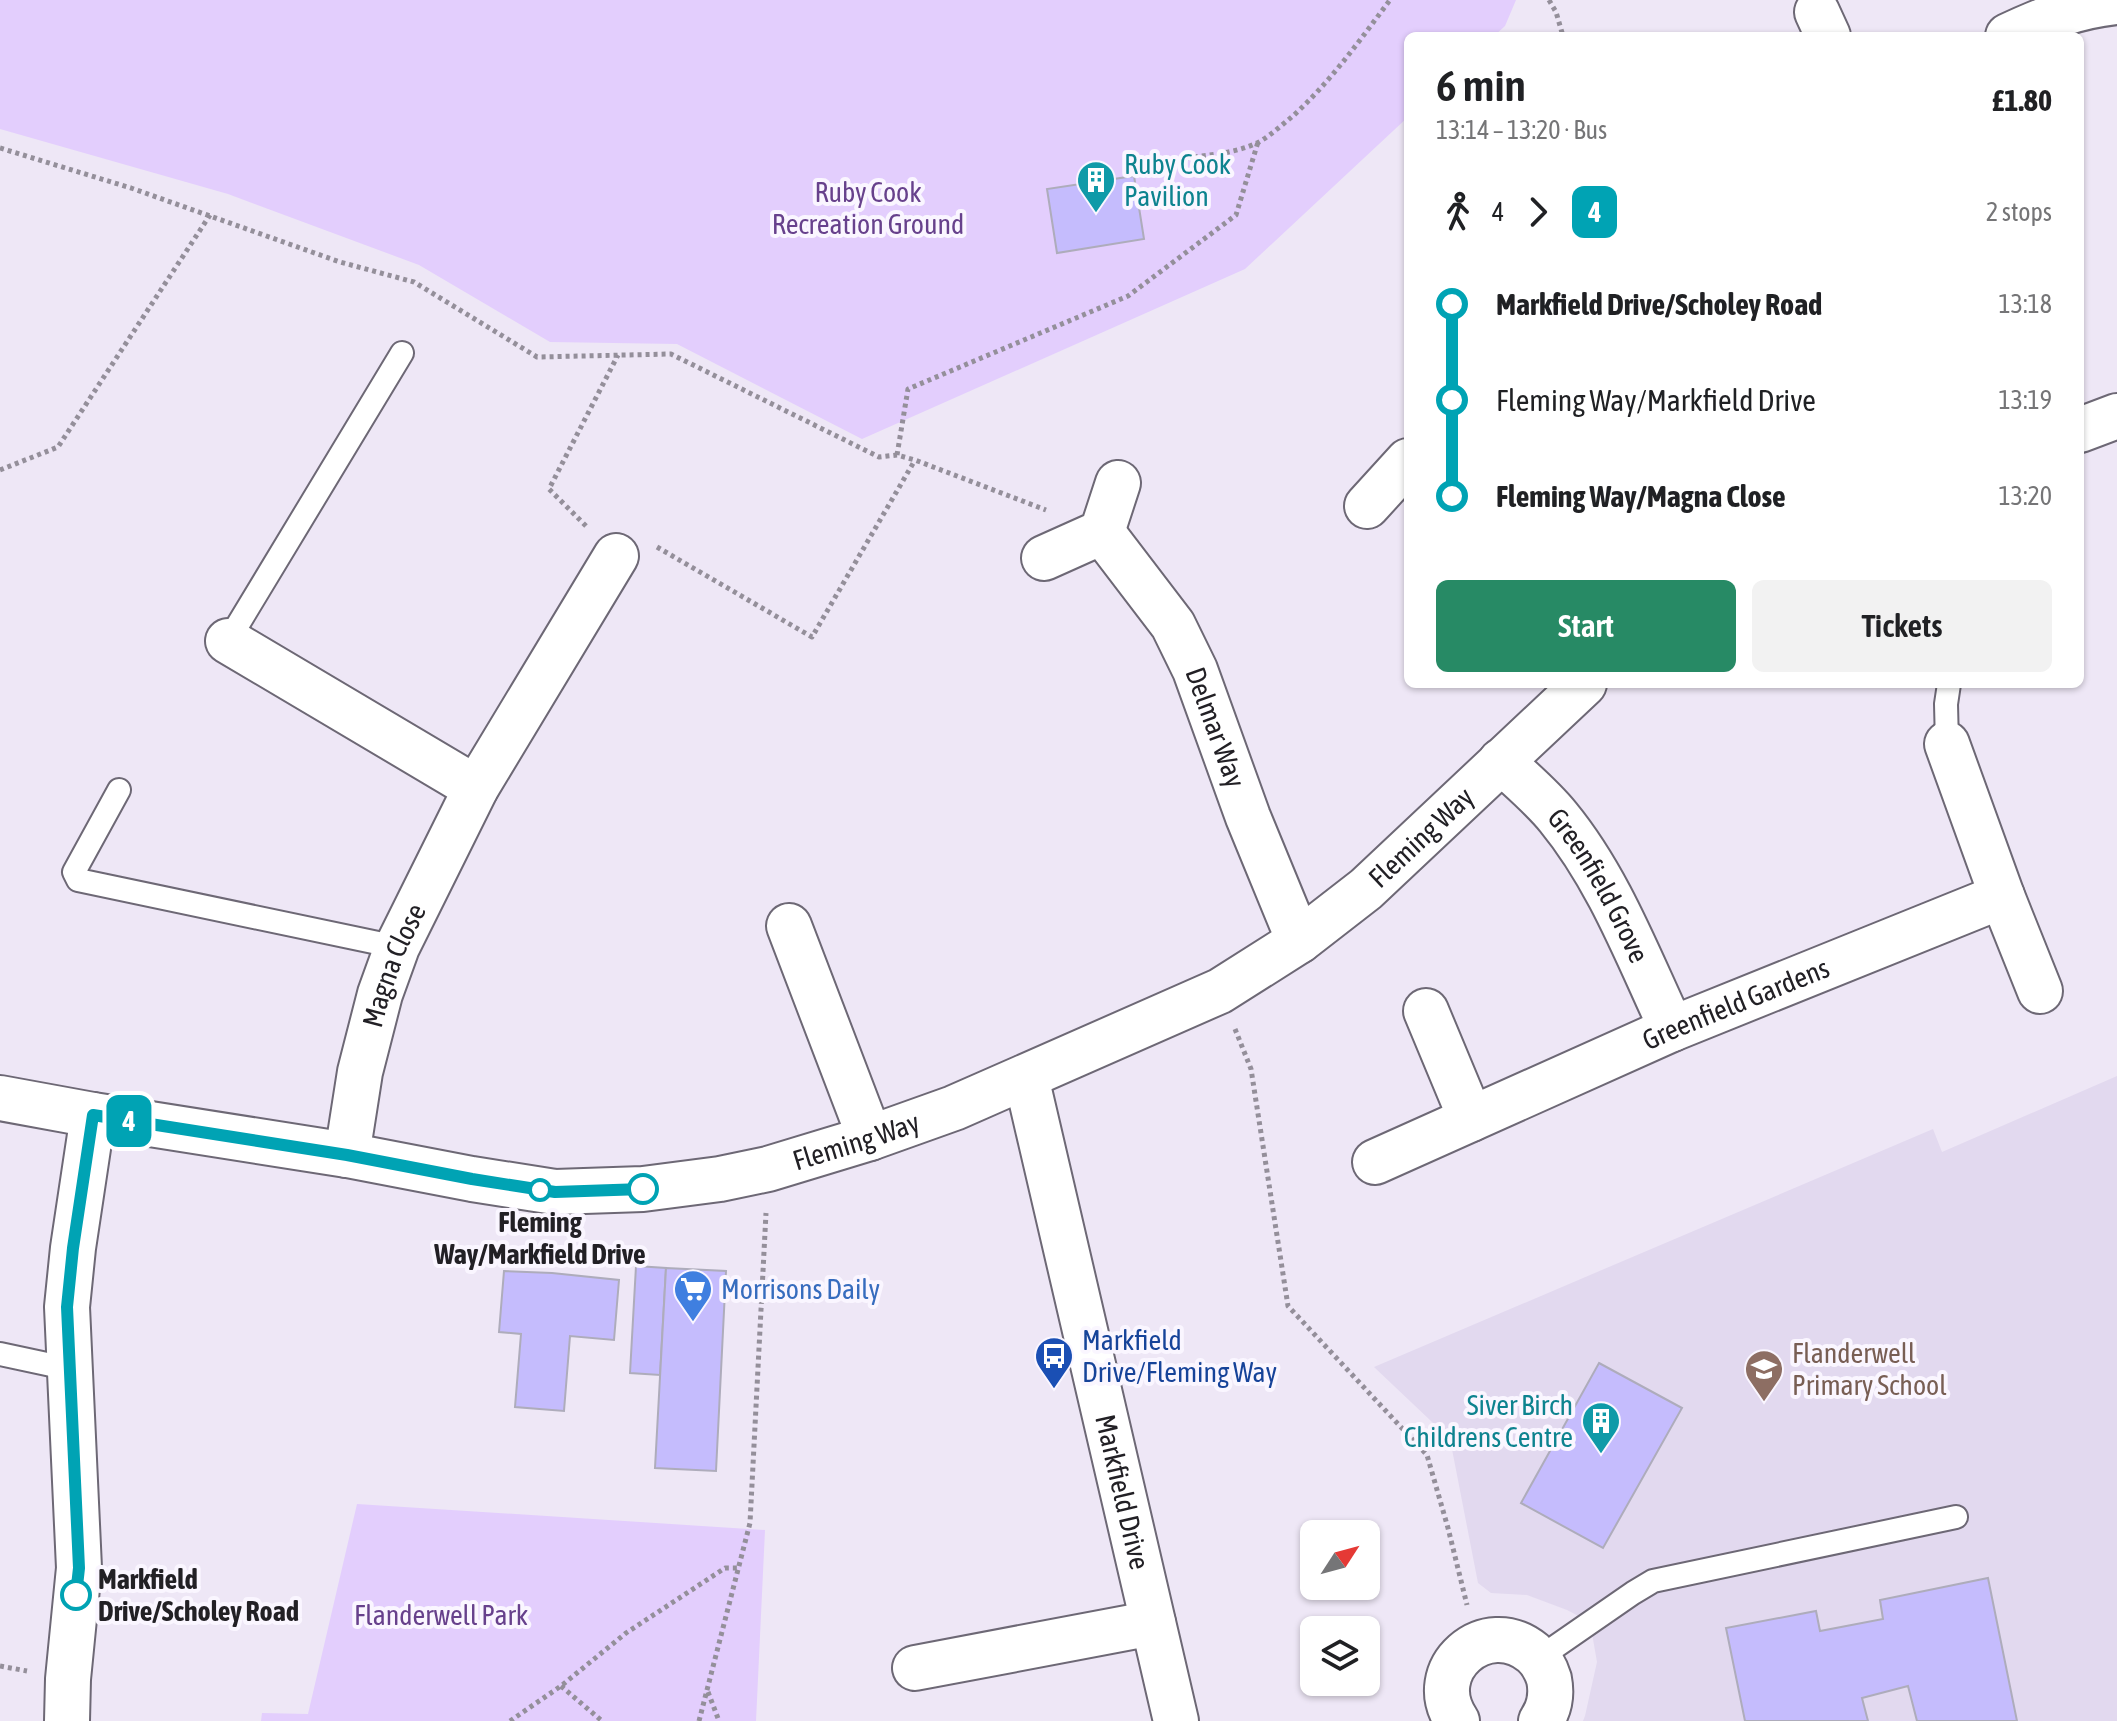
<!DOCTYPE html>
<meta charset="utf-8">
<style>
:root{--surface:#fff;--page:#f2f2f2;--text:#202124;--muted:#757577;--accent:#278a65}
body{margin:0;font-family:"Asap Condensed",sans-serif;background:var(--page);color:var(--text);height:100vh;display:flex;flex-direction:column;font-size:30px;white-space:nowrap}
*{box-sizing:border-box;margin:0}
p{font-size:26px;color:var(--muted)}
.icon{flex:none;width:44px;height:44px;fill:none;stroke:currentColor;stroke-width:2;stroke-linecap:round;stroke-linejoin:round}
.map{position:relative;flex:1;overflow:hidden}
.drawer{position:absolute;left:1404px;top:32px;width:680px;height:656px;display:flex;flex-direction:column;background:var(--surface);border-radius:12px;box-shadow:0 2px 6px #0004}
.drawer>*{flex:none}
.badge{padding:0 16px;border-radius:12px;font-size:28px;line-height:52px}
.needle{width:52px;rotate:54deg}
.tools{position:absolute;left:1300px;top:1520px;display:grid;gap:16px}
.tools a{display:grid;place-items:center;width:80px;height:80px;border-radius:12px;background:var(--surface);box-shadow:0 2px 6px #0004;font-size:40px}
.map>.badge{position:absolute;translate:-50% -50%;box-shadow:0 0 0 4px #fff}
.legs{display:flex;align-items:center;gap:12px;height:88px;padding:0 32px;font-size:26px}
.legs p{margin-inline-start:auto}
.headline{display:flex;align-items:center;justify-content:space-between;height:136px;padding:0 32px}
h1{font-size:44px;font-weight:600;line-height:60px}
.primary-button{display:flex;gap:16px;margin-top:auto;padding:16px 32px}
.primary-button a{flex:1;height:92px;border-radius:12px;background:var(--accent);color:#fff;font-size:32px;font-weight:600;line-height:92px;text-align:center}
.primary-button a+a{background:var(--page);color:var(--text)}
ul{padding:0 32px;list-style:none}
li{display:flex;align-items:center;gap:28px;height:96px;font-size:30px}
li i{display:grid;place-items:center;width:12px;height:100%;margin:0 10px;background:currentColor}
li i::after{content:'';width:20px;height:20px;margin:-10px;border:6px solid;border-radius:50%;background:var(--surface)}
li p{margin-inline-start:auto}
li:first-child i{background:linear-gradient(#0000 50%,currentColor 0)}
li:last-child i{background:linear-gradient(currentColor 50%,#0000 0)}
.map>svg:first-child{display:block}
.built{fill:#e2d9ef}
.green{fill:#e3cefd}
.building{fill:#c5bcfd;stroke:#aeacbb;stroke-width:2}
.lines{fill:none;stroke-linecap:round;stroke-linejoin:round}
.lane-casing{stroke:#6d6875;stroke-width:26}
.street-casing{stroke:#6d6875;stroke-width:48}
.secondary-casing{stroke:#6d6875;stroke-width:48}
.path{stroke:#948f9a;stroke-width:5;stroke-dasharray:4 4;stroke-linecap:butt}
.lane{stroke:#fff;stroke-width:22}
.street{stroke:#fff;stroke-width:44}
.secondary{stroke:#fff;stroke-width:44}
.line-1-casing{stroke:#fff;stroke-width:18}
.line-1{stroke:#00a3b4;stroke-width:12}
.stop-1-dot{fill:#fff;stroke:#00a3b4;stroke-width:4}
.labels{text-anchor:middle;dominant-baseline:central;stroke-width:8;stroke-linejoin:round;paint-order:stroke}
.culture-label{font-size:28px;fill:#0d838f;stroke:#faf6ff;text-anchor:start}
.park-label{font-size:28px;fill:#67418c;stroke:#faf6ff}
.street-label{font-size:28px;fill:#222025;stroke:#faf6ff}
.stop-label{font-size:28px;font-weight:bold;fill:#222025;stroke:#faf6ff}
.shop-label{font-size:28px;fill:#366cbe;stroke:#faf6ff;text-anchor:start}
.transit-label{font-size:28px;fill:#164399;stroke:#faf6ff;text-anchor:start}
.education-label{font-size:28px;fill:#785e54;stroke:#faf6ff;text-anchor:start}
</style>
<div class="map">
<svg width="2117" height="1721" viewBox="0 0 2117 1721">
<rect width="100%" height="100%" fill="#eee7f6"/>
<polygon class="built" points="2117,1076 2117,1721 1583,1721 1585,1716 1597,1662 1590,1622 1567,1610 1527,1595 1491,1593 1478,1583 1450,1439 1374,1367 1933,1129 1942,1152"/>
<g class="green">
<polygon points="0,0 1516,0 1505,26 1494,36 1408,36 1408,117 1245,269 862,439 677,344 550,342 419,265 228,194 0,129"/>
<polygon points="357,1504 765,1530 756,1721 261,1721 262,1713 308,1714"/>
</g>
<g class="building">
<polygon points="1134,176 1144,239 1057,253 1047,189"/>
<polygon points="636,1266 666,1268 660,1375 630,1373"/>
<polygon points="666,1268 726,1271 716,1471 655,1468"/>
<polygon points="504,1271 552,1273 619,1280 614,1340 570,1336 564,1411 515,1407 521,1334 499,1332"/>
<polygon points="1599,1363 1682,1408 1603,1548 1521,1503"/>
<polygon points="1988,1578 2017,1721 1917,1721 1908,1686 1862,1698 1868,1721 1745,1721 1726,1628 1816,1611 1820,1631 1883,1619 1880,1600"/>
</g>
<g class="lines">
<g class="lane-casing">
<g id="lane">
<polyline points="228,641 402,353"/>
<polyline points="1947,744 1946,704 1949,684"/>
<polyline points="119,790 74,872 78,880 397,947"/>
<polyline points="0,1354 70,1369"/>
<polyline points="1539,1658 1633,1593 1653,1581 1956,1517"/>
</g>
</g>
<g class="street-casing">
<g id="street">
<polyline points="1817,12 1828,36"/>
<path d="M2008,36C2044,19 2077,6 2117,2"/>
<polyline points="1367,506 1408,461"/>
<path id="s1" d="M1102,532L1173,625L1195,670L1248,817L1299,941"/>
<polyline points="1044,558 1102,532 1118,483"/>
<polyline points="228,641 476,788"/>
<polyline points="1947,744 2002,896 2040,991"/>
<path id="s2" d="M1501,761C1520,779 1542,797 1558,817C1609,879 1638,957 1672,1029"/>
<polyline points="789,926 870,1138"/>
<polyline points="1426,1011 1471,1119"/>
<path id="s3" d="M1026,1077L1176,1721"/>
<path id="s4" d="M347,1155L360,1072L380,994L397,947L476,788L616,556"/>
<path id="s5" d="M1375,1162L1672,1029L2002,896"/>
<polyline points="915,1668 1153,1623"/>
<polyline points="67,1721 68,1679 79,1568 67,1307 73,1248 93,1115"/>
<path d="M1457,1721C1422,1670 1486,1614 1533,1653C1541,1660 1546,1669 1549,1679C1552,1694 1550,1708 1541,1721"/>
</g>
</g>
<g class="secondary-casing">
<g id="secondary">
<polyline points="2080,430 2117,416"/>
<path id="s6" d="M0,1098L93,1115L347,1155L472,1179L555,1192L643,1189L720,1179L768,1169L870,1138L954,1108L1220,991L1299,941L1366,889L1584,684"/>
</g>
</g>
<g class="path">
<polyline points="1549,0 1556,12 1563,36"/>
<polyline points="0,148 131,188 340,262 414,282 537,357 671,354 879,457 897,455 915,460 1046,510"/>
<path d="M1186,158C1209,155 1237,153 1259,142C1271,135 1283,124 1294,115C1331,81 1360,40 1390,0"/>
<polyline points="897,455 908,389 1128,296 1236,215 1258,142"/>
<polyline points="0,470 58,447 210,215"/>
<polyline points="586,526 549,489 618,355"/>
<polyline points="657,547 812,637 915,460"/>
<polyline points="1235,1029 1251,1069 1288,1306 1427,1455 1448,1528 1467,1605"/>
<polyline points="0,1666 27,1671"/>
<polyline points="561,1686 602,1721"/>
<polyline points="708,1692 719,1721"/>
<polyline points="510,1721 561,1686 626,1633 725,1568 739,1568"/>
<polyline points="699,1721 750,1523 766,1213"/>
</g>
<use href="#lane" class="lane"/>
<use href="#street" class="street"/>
<use href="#secondary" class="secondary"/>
</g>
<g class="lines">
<g class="line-1-casing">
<polyline id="line-1" points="76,1595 79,1568 67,1307 73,1248 93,1115 347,1155 472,1179 555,1192 643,1189"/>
</g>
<use href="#line-1" class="line-1"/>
</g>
<defs>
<g id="building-pin" transform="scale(2)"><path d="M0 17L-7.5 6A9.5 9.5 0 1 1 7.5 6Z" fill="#0f9aa8" stroke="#faf6ff"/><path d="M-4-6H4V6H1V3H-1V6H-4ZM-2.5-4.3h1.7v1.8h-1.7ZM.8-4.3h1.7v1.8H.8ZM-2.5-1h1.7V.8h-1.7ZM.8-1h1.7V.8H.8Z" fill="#fff"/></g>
<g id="supermarket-pin" transform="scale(2)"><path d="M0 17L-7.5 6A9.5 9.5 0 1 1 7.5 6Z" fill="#3f7fe0" stroke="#faf6ff"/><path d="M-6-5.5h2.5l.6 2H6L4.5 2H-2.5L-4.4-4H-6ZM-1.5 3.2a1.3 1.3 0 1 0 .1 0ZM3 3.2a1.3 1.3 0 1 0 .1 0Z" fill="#fff"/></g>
<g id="bus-pin" transform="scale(2)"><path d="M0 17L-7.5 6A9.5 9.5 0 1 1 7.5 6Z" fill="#1a4fb4" stroke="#faf6ff"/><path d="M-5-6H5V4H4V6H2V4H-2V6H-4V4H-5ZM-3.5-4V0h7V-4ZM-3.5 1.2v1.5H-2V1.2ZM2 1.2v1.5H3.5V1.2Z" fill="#fff"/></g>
<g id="school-pin" transform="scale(2)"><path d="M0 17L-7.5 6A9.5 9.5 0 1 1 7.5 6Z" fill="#8d6e63" stroke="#faf6ff"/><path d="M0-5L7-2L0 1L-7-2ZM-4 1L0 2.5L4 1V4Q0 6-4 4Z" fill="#fff"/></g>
</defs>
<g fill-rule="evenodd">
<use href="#building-pin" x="1096" y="180"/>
<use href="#supermarket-pin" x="693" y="1289"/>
<use href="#bus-pin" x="1054" y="1356"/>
<use href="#school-pin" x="1764" y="1369"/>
<use href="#building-pin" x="1601" y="1421"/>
</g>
<g class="stop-1-dot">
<circle cx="643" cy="1189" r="14"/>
<circle cx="540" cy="1190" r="10"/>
<circle cx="76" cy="1595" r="14"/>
</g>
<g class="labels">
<g class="culture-label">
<text x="1124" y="164">Ruby Cook<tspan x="1124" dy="32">Pavilion</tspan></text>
<text x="1573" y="1405" text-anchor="end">Siver Birch<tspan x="1573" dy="32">Childrens Centre</tspan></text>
</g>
<g class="park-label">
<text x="868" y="192">Ruby Cook<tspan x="868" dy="32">Recreation Ground</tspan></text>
<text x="441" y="1615">Flanderwell Park</text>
</g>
<g class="street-label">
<text stroke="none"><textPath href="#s1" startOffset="228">Delmar Way</textPath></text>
<text stroke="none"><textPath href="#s6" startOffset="1518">Fleming Way</textPath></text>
<text stroke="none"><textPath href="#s2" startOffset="160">Greenfield Grove</textPath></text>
<text stroke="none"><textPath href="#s4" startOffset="196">Magna Close</textPath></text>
<text stroke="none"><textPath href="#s5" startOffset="394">Greenfield Gardens</textPath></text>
<text stroke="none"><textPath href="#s6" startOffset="870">Fleming Way</textPath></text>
<text stroke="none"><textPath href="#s3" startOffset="426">Markfield Drive</textPath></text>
</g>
<g class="stop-label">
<text x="540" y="1222">Fleming<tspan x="540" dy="32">Way/Markfield Drive</tspan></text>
<text x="98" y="1579" text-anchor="start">Markfield<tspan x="98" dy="32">Drive/Scholey Road</tspan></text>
</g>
<g class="shop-label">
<text x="721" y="1289">Morrisons Daily</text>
</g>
<g class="transit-label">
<text x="1082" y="1340">Markfield<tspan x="1082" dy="32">Drive/Fleming Way</tspan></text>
</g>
<g class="education-label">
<text x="1792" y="1353">Flanderwell<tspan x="1792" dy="32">Primary School</tspan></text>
</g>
</g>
</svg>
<div class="tools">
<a><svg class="needle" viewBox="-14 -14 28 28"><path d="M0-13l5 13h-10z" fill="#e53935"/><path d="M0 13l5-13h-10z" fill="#757577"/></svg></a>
<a><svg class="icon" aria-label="layers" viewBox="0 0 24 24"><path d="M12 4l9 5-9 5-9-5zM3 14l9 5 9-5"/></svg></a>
</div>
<b class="badge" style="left:129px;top:1121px;background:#00a3b4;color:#fff">4</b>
<section class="drawer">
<div class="headline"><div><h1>6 min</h1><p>13:14 – 13:20 · Bus</p></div><b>£1.80</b></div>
<div class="legs"><svg class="icon" aria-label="walk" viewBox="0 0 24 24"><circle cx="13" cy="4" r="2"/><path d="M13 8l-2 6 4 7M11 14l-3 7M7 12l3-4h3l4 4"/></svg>4<svg class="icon" aria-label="forward" viewBox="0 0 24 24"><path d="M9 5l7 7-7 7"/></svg><b class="badge" style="background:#00a3b4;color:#fff">4</b><p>2 stops</p></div>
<ul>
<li><i style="color:#00a3b4"></i><b>Markfield Drive/Scholey Road</b><p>13:18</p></li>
<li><i style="color:#00a3b4"></i><span>Fleming Way/Markfield Drive</span><p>13:19</p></li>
<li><i style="color:#00a3b4"></i><b>Fleming Way/Magna Close</b><p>13:20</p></li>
</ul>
<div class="primary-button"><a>Start</a><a>Tickets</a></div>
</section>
</div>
